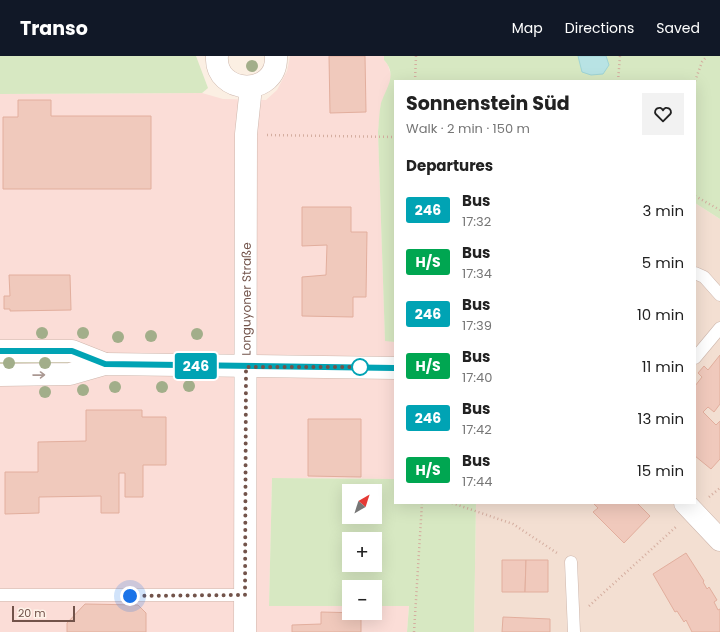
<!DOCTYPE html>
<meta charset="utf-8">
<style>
:root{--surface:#fff;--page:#f2f2f2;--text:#222;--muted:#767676;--accent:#111827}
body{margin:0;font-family:Poppins,sans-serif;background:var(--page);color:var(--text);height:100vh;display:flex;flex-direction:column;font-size:15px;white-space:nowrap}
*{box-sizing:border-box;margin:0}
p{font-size:13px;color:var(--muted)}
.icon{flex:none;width:22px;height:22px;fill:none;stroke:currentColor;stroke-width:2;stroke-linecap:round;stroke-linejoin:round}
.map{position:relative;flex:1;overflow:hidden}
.panel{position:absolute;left:394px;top:24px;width:302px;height:424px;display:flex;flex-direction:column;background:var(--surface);border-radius:0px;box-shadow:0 4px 16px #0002}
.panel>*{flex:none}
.badge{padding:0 8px;border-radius:3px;font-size:14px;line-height:26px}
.needle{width:26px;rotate:39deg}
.tools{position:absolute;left:342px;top:428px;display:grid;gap:8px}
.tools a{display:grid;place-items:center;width:40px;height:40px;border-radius:0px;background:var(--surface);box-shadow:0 4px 16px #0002;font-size:20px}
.scale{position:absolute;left:12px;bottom:10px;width:63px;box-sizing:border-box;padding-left:4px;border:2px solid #72534a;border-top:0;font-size:11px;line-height:14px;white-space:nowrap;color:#72534a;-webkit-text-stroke:3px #fef3e9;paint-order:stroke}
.you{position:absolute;width:20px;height:20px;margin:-10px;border:3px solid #fff;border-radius:50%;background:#1a73e8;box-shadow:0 0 0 6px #1a73e833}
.map>.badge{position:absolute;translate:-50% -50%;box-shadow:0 0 0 2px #fff}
h2{padding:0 12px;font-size:15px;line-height:36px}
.round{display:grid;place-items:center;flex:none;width:42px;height:42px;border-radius:0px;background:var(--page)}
.summary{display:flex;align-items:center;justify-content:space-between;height:68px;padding:0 12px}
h1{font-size:19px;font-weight:700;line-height:30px}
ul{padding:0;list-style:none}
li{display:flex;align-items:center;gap:12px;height:52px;padding:0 12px}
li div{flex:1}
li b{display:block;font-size:15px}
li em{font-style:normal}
li .badge{min-width:44px;font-weight:700;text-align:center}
header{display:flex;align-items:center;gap:24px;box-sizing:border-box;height:56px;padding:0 20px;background:var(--accent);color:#fff}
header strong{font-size:19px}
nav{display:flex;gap:22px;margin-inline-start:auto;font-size:14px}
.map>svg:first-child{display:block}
.residential{fill:#f3dfd2}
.commercial{fill:#fbddd7}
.green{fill:#d7e8c2;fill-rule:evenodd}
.water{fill:#b8e3e4;stroke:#9fd4d5}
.building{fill:#f0c9bc;stroke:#e2ae9d}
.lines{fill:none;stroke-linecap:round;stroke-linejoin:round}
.service-casing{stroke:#ceb7ad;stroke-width:13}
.minor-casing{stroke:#ceb7ad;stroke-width:23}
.path{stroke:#d4ad9f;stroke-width:2.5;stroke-dasharray:1 3;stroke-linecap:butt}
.service{stroke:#fff;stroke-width:12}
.minor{stroke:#fff;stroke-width:22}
.tree{fill:#a2ae8a}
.oneway{stroke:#aa9892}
.line-casing{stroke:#fff;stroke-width:9}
.line{stroke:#00a3b4;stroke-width:6}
.walk{stroke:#72534a;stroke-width:4;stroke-dasharray:0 7.2}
.stop-dot{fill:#fff;stroke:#00a3b4;stroke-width:2}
.labels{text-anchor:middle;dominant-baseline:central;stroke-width:4;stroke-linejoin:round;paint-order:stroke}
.street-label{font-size:12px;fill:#72534a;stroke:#fef3e9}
</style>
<header>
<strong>Transo</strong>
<nav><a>Map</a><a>Directions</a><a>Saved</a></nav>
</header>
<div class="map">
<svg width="720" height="576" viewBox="0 0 720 576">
<rect width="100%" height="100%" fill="#fbefe3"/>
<polygon class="residential" points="695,147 720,163 720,576 474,576 476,447 695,447"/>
<polygon class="commercial" points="290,0 384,0 384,4 388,9 392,23 381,48 378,76 385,284 395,286 395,423 272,422 269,550 349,550 349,557 375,557 375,550 409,549 407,576 0,576 0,38 202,37 223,43 266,44 277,34 287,15"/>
<g class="green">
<polygon points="0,0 196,0 208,32 202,37 0,38"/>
<path d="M384,0H720V163L695,147V25H395V286L385,285L378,76C379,67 379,56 381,47C386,32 398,19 384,4Z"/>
<rect x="0" y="306" width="69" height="4"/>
<path d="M272,422L395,423V447H476L474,576H407L409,550H375V531H349V550H269ZM349,435H375V461H349ZM349,483H375V509H349Z"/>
</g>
<polygon class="water" points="578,0 606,0 609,9 603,18 591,19 582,16"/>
<g class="building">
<polygon points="329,0 365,0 366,56 330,57"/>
<polygon points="18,44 51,44 51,60 151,60 151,133 3,133 3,61 18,61"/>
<polygon points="302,151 351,151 351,176 367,176 366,241 353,241 353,261 302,260 302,221 326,219 327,189 302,190"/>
<polygon points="9,219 70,219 71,254 10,255 10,253 4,253 4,240 10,240"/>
<polygon points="720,299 720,348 714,356 708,351 703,356 716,369 720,365 720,403 711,413 695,400 695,330 702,321 698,317 704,310 708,314"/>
<polygon points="86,354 142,354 142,361 166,361 166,409 143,409 143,441 125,441 125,417 119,417 119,457 101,457 101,440 39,441 39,457 5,458 5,416 38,416 38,386 86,385"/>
<polygon points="308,363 361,363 361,421 308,420"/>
<polygon points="593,447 637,447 650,460 624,487 593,456 598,452"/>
<polygon points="686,497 704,525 703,526 707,533 709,531 717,544 714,546 718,554 720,553 720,576 692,576 686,564 684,566 677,555 675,556 653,518"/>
<polygon points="502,504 526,504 525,536 502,536"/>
<polygon points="526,504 548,504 548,536 525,536"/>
<polygon points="85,548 138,549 146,557 146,576 67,576 67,567"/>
<polygon points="321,556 361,557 361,576 292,576 292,569 321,568"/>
<polygon points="503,561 550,563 550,576 502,576"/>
</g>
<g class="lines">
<g class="service-casing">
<g id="service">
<polyline points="695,217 704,221 720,239"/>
<polyline points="695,302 720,272"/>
<polyline points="571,506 574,576"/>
<polyline points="0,539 245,539"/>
</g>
</g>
<g class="minor-casing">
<g id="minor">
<path d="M217,0C214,39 278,42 276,0"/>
<polyline points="0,295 72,295 105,308"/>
<polyline points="0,319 70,318 105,308 395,312"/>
<polyline points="685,447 720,484"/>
<path id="s1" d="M245,576L246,78L251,31"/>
</g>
</g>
<g class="path">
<polyline points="415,25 416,0"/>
<polyline points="618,25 620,0"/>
<polyline points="695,25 702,6 707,0"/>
<polyline points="267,79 395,81"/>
<polyline points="695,140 720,154"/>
<polyline points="709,441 720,432"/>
<polyline points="452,447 513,468 557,497"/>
<polyline points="589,550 677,470"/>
<polyline points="414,576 422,447"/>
</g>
<use href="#service" class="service"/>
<use href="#minor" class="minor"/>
</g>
<g class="tree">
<circle cx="252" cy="10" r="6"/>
<circle cx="42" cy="277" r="6"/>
<circle cx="83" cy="277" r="6"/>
<circle cx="197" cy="278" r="6"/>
<circle cx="151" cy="280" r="6"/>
<circle cx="118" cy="281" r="6"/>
<circle cx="9" cy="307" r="6"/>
<circle cx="45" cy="307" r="6"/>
<circle cx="189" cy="330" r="6"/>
<circle cx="115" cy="331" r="6"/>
<circle cx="162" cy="331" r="6"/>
<circle cx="83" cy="334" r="6"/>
<circle cx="45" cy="336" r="6"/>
</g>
<defs><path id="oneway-shaft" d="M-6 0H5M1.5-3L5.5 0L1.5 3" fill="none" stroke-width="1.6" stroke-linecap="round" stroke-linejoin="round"/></defs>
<use class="oneway" href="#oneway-shaft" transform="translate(39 319) rotate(-1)"/>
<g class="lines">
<g class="line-casing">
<polyline id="line" points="0,295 72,295 105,308 395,312"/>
</g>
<use href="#line" class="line"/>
<polyline class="walk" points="130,540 245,539 246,311 360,311"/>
</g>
<circle class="stop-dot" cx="360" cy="311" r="8"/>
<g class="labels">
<g class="street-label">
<text stroke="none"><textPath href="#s1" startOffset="333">Longuyoner Straße</textPath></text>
</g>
</g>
</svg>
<div class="tools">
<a><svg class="needle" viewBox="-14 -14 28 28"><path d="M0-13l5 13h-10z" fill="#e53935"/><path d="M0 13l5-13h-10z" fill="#767676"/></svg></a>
<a>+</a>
<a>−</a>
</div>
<div class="scale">20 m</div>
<div class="you" style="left:130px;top:540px"></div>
<b class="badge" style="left:196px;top:310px;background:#00a3b4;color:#fff">246</b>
<section class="panel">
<div class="summary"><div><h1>Sonnenstein Süd</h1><p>Walk · 2 min · 150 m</p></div><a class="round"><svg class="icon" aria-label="heart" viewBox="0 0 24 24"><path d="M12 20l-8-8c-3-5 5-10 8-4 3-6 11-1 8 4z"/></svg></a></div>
<h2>Departures</h2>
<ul>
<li><span class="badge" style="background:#00a3b4;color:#fff">246</span><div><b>Bus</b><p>17:32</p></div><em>3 min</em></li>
<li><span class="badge" style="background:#00a651;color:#fff">H/S</span><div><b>Bus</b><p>17:34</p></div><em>5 min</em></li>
<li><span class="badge" style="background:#00a3b4;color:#fff">246</span><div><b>Bus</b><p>17:39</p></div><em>10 min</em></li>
<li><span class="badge" style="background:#00a651;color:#fff">H/S</span><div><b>Bus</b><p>17:40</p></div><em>11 min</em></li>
<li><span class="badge" style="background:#00a3b4;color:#fff">246</span><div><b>Bus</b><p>17:42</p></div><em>13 min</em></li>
<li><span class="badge" style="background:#00a651;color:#fff">H/S</span><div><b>Bus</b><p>17:44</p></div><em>15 min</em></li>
</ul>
</section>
</div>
